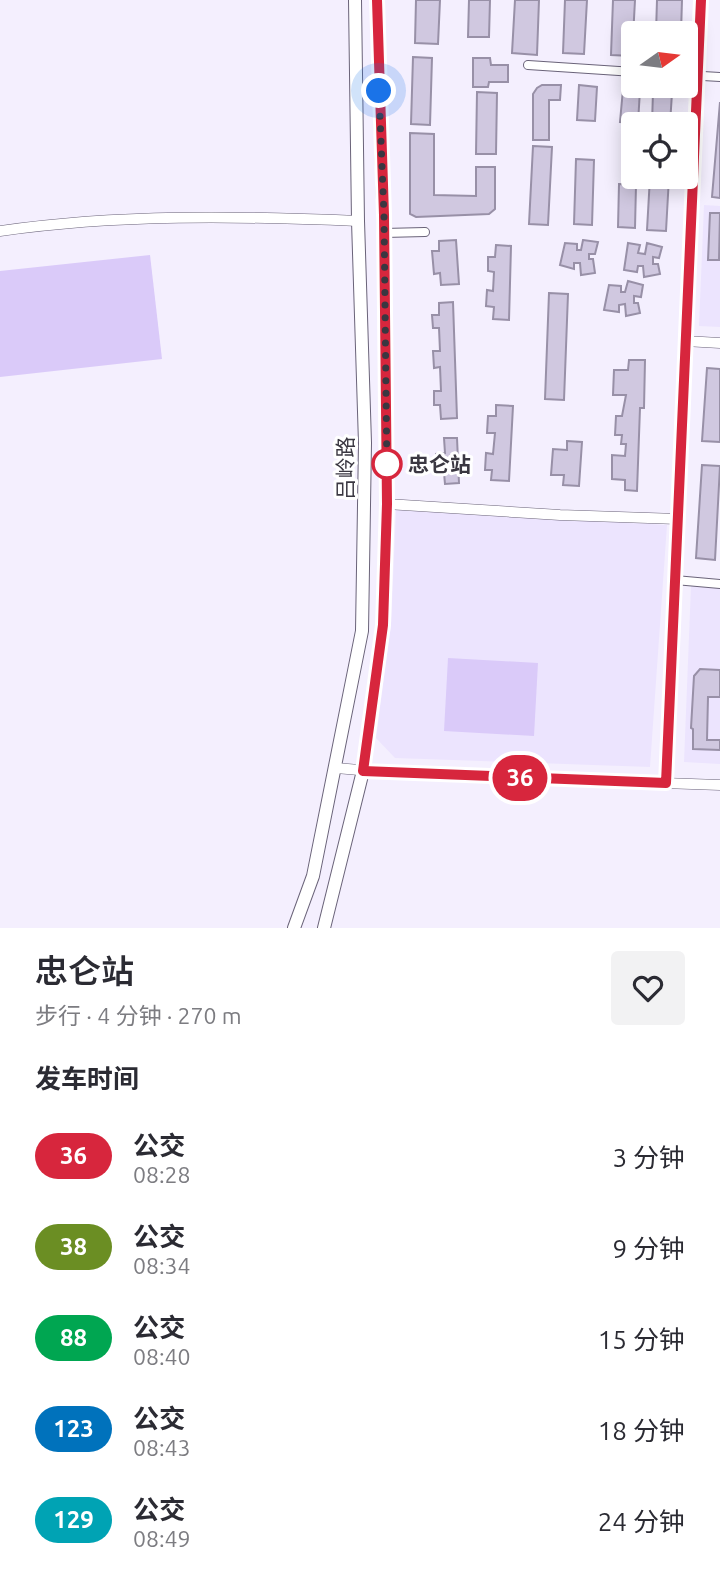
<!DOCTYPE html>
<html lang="zh">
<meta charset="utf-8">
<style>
:root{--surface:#fff;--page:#f2f2f3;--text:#2b2b33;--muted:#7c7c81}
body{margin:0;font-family:Ubuntu,"Noto Sans SC",sans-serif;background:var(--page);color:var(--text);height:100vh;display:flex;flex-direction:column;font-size:26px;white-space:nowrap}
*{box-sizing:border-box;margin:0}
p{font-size:23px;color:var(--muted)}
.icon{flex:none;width:38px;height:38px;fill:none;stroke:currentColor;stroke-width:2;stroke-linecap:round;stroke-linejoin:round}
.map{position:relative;height:928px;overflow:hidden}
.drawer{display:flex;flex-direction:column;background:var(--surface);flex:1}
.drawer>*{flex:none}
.badge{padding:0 14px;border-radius:23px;font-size:24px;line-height:46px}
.needle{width:46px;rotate:76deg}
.controls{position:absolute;left:621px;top:21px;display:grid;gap:14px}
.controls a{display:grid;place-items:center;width:77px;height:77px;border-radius:7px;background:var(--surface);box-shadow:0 4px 18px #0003;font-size:35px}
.you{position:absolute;width:35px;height:35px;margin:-18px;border:5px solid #fff;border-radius:50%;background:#1a73e8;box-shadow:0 0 0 10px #1a73e833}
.map>.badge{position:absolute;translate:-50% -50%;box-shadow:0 0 0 4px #fff}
h2{padding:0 35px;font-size:26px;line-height:63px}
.round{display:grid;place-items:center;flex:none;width:74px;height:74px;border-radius:7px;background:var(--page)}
.summary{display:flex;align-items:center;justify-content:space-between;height:119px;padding:0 35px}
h1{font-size:33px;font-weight:600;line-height:52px}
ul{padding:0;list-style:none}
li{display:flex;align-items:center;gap:21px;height:91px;padding:0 35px}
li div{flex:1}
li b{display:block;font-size:26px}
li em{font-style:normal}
li .badge{min-width:77px;font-weight:700;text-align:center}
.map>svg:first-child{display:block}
.built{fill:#ece4fe}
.green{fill:#dacaf9}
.building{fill:#d0c8e0;stroke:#9890a7;stroke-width:2}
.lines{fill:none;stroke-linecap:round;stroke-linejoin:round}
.minor-casing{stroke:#6a6379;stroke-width:10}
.tertiary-casing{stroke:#6a6379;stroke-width:11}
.primary-casing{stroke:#6a6379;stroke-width:14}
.minor{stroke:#fff;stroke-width:8}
.tertiary{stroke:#fff;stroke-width:10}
.primary{stroke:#fff;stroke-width:12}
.line-casing{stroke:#fff;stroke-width:16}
.line{stroke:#d7263d;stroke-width:10}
.walk{stroke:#3a3741;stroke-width:7;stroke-dasharray:0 12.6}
.stop-dot{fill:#fff;stroke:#d7263d;stroke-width:3.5}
.labels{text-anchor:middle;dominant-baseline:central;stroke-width:6;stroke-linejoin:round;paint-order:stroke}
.stop-label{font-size:21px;font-weight:bold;fill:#3a3741;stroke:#fff;text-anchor:start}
.street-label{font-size:21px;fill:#3a3741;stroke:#fff}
</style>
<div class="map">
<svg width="720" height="928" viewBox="0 0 720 928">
<rect width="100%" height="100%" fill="#f4effe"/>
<g class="built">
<polygon points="704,205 720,206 720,327 699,326"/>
<polygon points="396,510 667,525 650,767 395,758 376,738 391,624"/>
<polygon points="691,586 720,587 720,764 684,762"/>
</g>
<g class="green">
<polygon points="150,255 162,359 0,377 0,271"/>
<polygon points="448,658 538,663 534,736 444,731"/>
</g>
<g class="building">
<polygon points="416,0 440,0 438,44 415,43"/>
<polygon points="469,0 490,0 489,37 468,37"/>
<polygon points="515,0 539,0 537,55 512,53"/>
<polygon points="565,0 587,0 584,54 563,53"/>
<polygon points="613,0 635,0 632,56 611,55"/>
<polygon points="657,0 682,0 681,33 656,33"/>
<polygon points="413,57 432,58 430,125 411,124"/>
<polygon points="473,58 490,58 491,65 508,65 508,82 489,82 488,87 473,87"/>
<polygon points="542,85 561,85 560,100 549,100 549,140 533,140 533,94 537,88"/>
<polygon points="579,85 597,87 595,121 577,120"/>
<polygon points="623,89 640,90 638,123 620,122"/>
<polygon points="477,92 497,93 496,154 476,154"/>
<polygon points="653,92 672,93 670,124 652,124"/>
<polygon points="720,102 720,198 712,197"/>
<polygon points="410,133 434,134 434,195 476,196 476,167 495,167 495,209 489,214 416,217 410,214"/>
<polygon points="533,146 552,147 548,225 529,224"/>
<polygon points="576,159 594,160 592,225 574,224"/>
<polygon points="650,177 669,177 666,231 647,230"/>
<polygon points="619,184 636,185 635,228 618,227"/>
<polygon points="710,213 720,213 719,260 708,260"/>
<polygon points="456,240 459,284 441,285 440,273 434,274 432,251 439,251 439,241"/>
<polygon points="583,240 598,242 595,254 589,254 589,259 593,259 595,273 581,275 580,263 574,263 574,269 560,265 565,243 577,244 577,250 581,250"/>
<polygon points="628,243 640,245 638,253 645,254 647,243 662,247 659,258 653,257 653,264 658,264 660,274 644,277 643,266 638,266 637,272 624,270"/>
<polygon points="496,245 511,246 509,320 493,319 494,307 486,306 487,290 493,291 494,272 488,271 488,257 495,257"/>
<polygon points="628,281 643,285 641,297 634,296 634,303 638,303 640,313 626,316 625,304 619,305 619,312 604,310 609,285 621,286 621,292 625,292"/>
<polygon points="549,293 568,294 564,400 545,399"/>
<polygon points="453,302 457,418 441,419 440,405 434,405 434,391 441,391 440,367 434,368 433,351 440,351 439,328 433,328 432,315 439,315 439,303"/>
<polygon points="629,360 645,360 644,408 640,408 637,491 625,490 625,480 612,479 612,455 625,456 626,444 621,444 622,435 615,435 616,416 622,416 626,395 613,395 614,370 628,370"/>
<polygon points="707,368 720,369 720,442 702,441"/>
<polygon points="496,405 513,406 509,481 491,480 492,470 485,470 486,453 493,454 495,433 487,433 488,416 496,416"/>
<polygon points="444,438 457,438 459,483 445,484 444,473 437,473 436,454 445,453"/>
<polygon points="567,441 582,442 579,486 563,485 564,475 551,475 553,449 567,450"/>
<polygon points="702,465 720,466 715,560 696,558"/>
<polygon points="700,669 720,670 720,697 708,697 707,740 720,740 720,750 693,749 693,729 691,728 694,676"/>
</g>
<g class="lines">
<g class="minor-casing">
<g id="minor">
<polyline points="528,65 634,72"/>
<polyline points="686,75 720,77"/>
<polyline points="384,233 425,232"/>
<polyline points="675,580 720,584"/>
</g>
</g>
<g class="tertiary-casing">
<g id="tertiary">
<path d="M0,231C118,214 239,216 358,221"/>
<polyline points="685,341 720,343"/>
<polyline points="387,504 560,515 678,519"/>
<polyline points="336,768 406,774 720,785"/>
<polyline points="666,783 701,0"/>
</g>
</g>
<g class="primary-casing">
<g id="primary">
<polyline points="294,928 313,876 362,631 365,443 358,221 355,0"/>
<polyline points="324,928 363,771 383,625 387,504 384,233 377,0"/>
</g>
</g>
<use href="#minor" class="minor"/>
<use href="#tertiary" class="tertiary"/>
<use href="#primary" class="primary"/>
</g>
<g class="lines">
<g class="line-casing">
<polyline id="line" points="377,0 384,215 387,504 383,625 363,771 666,783 701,0"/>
</g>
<use href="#line" class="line"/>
<polyline class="walk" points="379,91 384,215 387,477 387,464"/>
</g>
<circle class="stop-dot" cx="387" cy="464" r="14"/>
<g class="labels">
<g class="stop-label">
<text x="408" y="464">忠仑站</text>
</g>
<g class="street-label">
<text transform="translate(345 468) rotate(-90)">吕岭路</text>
</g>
</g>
</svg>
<div class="controls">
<a><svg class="needle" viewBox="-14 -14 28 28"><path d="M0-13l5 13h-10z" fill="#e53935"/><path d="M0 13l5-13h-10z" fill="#7c7c81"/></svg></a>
<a><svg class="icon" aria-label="locate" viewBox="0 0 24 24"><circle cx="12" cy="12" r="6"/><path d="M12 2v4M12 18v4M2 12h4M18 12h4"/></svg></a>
</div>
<div class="you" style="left:379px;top:91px"></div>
<b class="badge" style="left:520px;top:778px;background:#d7263d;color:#fff">36</b>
</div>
<section class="drawer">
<div class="summary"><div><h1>忠仑站</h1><p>步行 · 4 分钟 · 270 m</p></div><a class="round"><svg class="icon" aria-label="heart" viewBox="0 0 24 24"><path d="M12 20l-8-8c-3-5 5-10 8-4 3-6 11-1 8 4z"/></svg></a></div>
<h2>发车时间</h2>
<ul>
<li><span class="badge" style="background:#d7263d;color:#fff">36</span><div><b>公交</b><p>08:28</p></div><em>3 分钟</em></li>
<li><span class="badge" style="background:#6b8e23;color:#fff">38</span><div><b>公交</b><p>08:34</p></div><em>9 分钟</em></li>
<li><span class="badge" style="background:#00a651;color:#fff">88</span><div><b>公交</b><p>08:40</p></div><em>15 分钟</em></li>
<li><span class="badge" style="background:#0072bc;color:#fff">123</span><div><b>公交</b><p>08:43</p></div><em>18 分钟</em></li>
<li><span class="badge" style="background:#00a3b4;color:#fff">129</span><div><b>公交</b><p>08:49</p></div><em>24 分钟</em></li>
</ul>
</section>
